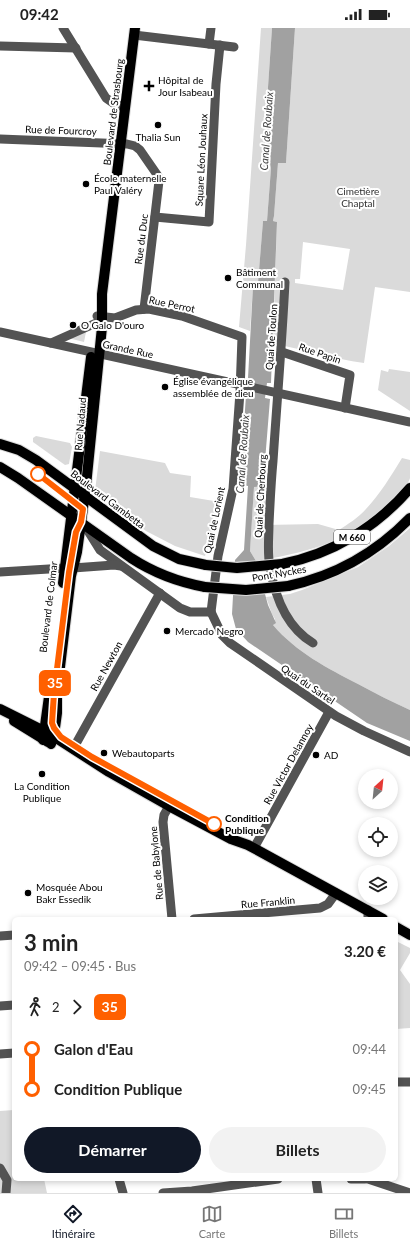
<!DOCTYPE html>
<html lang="fr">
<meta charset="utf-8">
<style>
:root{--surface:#fff;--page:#f2f2f2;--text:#222;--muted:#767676;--line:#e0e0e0;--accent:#111827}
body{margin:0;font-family:Lato,sans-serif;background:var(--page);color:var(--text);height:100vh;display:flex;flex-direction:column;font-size:15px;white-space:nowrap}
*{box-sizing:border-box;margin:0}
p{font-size:13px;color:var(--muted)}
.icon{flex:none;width:22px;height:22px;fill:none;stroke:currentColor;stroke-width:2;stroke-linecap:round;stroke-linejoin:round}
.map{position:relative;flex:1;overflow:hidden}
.panel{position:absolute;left:12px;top:889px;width:386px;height:264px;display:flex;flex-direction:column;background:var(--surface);border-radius:6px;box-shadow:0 2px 6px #0003}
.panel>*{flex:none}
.badge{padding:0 8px;border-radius:6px;font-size:14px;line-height:26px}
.needle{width:26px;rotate:27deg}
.fabs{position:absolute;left:358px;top:741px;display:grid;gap:8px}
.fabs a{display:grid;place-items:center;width:40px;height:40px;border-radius:50%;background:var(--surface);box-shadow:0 2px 6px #0003;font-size:20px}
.map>.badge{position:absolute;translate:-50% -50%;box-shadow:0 0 0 2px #fff}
.legs{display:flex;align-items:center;gap:6px;height:44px;padding:0 12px;font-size:13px}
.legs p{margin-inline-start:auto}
.head{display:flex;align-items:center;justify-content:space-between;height:68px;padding:0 12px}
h1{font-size:22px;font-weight:700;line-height:30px}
.action{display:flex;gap:8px;margin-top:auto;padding:8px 12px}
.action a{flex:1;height:46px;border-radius:24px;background:var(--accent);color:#fff;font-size:16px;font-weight:700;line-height:46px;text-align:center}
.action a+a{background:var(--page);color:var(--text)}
ul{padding:0 12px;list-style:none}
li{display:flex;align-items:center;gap:14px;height:40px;font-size:15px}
li i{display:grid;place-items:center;width:6px;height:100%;margin:0 5px;background:currentColor}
li i::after{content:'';width:10px;height:10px;margin:-5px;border:3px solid;border-radius:50%;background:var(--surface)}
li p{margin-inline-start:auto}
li:first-child i{background:linear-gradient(#0000 50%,currentColor 0)}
li:last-child i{background:linear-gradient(currentColor 50%,#0000 0)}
.status{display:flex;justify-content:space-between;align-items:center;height:28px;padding:0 20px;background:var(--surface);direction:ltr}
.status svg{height:11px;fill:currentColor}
.menu{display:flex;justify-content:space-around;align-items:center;height:56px;border-top:1px solid var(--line);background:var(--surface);font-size:11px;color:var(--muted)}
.menu a{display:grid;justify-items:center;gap:2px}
.menu .current{color:var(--accent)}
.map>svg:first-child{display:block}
.green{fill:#dadada;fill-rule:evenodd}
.water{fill:#a1a1a1}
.pier{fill:#fff}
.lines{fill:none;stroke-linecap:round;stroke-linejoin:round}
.major-casing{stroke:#dbdbdb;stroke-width:12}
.minor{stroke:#535353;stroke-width:9}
.major{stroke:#000;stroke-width:10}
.major-bridge-casing{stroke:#dbdbdb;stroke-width:12;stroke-linecap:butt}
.major-bridge{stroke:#000;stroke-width:10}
.line-1-casing{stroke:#fff;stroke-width:9}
.line-1{stroke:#ff6000;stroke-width:6}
.poi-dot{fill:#000;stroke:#fff;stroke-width:1.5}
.stop-1-dot{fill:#fff;stroke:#ff6000;stroke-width:2}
.labels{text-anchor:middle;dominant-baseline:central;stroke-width:4;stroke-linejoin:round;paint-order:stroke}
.shield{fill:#fff;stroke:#4c4c4c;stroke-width:1}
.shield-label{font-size:9px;font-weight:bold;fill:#000}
.poi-label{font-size:10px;fill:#000;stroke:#fff;text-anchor:start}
.street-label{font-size:10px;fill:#000;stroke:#fff}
.park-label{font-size:10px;fill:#313131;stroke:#fff}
.stop-label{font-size:10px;font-weight:bold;fill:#000;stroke:#fff;text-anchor:start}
.water-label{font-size:11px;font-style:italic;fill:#424242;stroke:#fff}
</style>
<div class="status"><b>09:42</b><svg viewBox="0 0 49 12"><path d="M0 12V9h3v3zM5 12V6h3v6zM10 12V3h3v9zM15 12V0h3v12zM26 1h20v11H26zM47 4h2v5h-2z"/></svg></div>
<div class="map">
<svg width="410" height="1165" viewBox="0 0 410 1165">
<rect width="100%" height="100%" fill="#fff"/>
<g class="green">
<polygon points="261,0 272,0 263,133 271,134 271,140 267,193 263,193 258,256 253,258 250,303 239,299 246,217"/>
<path d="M295,0H410V264L375,259L364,335C333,331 304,321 273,316L277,194L273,193L274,188L278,135H286ZM303,214L350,221L343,262L295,255V251H300Z"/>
<polygon points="86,304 84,314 68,310"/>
<polygon points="389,341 410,344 410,383 378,362 381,342 388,344"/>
<polygon points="36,408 70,415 72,419 69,436 65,437 33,414 33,410"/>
<polygon points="100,423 165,435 170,445 191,448 190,469 220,474 219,488 205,528 175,518 146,503 95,463"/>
<path d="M402,430L410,432C410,437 410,445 410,450C409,455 402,461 399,465C366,509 308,525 256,533L250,523L254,458H263L266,460L265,497L318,496L339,502C348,496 358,490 366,481C380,466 391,448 402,430Z"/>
<path d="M410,500V682C392,674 375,665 358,656C327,640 296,624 273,597L275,591L272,586L266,569L290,566L302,562L358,539L389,518Z"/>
<polygon points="396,913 410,920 410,925 400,942 410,956 410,1000 396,1001"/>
<polygon points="14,1082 14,1151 44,1151 47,1165 0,1165 0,1083"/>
</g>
<path class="water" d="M272,0H295L286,135H278L274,188L273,193L277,194L271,355H267L265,370L270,371L263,458L254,459L250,523L256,533L268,577L276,595L273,597C296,624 327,640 358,656C375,665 392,674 410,682V713L367,695L248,614L236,601L232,586L235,532L244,522L248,458L240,457L246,367H252L255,353L248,350L253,258L258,255L263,193H267L271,140L270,134L263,133Z"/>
<polygon class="pier" points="258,533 267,566 231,567 233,534"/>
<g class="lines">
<g class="major-casing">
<g id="major">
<polyline points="0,416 19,422 36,432 153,518 179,531 206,537"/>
<path d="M0,439L18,450L131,530C154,545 178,554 205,559"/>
<path d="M282,536C332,526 377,499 410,460"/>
<polyline points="63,555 91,329"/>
<path d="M288,558C335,548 377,524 410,490"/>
<polyline points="0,681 50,706 109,744 169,778 231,811 248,817 383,891"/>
<polyline points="14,693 48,714"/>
<polyline points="43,712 51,654"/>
<polyline points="51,716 54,707 57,685 57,664 71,548 77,524 86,458 102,299 102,266 135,0"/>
<polyline points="396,899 410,907"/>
</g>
</g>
<g class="minor">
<polyline points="63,0 106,70 116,77 125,79"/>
<polyline points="134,7 234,19"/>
<polyline points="209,16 211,0"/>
<polyline points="0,18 76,20"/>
<polyline points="0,111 127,116 135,118 140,122 158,148 159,153 144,281"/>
<polyline points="155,189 209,194 216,56 220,17"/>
<path d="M285,254C282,314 277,373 273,433C271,454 270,475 269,496C269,510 267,525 270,539C275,569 286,599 313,615"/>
<polyline points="97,288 115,290 136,282 149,281 182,288 242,309 240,364 233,461 218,528 211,584"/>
<polyline points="0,304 410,394"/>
<polyline points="51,315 96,295"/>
<polyline points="282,324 350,347 345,380"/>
<polyline points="85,498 100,522 180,580 190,584 211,584"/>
<polyline points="73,540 114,537 121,538"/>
<polyline points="0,544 65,540"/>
<polyline points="211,584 222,607 230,615 336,688 364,703 410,724"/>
<polyline points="73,721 160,565"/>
<polyline points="169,778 164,787 163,794 172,891"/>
<polyline points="254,820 329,684"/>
<polyline points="368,882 368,891"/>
<polyline points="194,891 320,880 328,876 336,865"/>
<polyline points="0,908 14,907"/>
<polyline points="0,978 14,977"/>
<polyline points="0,1026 14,1025"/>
<polyline points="396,1054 410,1054"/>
<polyline points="0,1140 7,1152 6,1165"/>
<polyline points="119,1151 123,1165"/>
<polyline points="316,1151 318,1165"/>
<polyline points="351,1151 365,1151"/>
<polyline points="368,1151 410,1165"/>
<polyline points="163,1165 192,1163 278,1151"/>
</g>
<use href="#major" class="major"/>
<g class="major-bridge-casing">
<g id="major-bridge">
<polyline points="206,537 237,540 282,536"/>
<polyline points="205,559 246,562 288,558"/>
</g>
</g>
<use href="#major-bridge" class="major-bridge"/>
</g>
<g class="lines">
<g class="line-1-casing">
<polyline id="line-1" points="38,446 83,481 81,494 76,504 69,544 54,665 52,695 54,700 61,709 92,729 214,796"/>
</g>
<use href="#line-1" class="line-1"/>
</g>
<g class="poi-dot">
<path d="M147 52h4v4h4v4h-4v4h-4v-4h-4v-4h4z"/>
<circle cx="158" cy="97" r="4"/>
<circle cx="86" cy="156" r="4"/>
<circle cx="228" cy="250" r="4"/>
<circle cx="73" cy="297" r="4"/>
<circle cx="165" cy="359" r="4"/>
<circle cx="167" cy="603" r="4"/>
<circle cx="104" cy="725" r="4"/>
<circle cx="316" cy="727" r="4"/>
<circle cx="42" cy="746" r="4"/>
<circle cx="28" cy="865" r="4"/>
</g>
<g class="stop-1-dot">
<circle cx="38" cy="446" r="7"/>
<circle cx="214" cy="796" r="7"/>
</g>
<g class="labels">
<rect class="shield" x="334" y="502" width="36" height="14" rx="3"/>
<g class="shield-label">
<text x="352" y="509">M 660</text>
</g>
<g class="poi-label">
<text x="158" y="52">Hôpital de<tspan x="158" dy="12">Jour Isabeau</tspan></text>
<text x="158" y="109" text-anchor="middle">Thalia Sun</text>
<text x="94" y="150">École maternelle<tspan x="94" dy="12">Paul Valéry</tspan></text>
<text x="236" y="244">Bâtiment<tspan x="236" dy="12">Communal</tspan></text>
<text x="81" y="297">O Galo D'ouro</text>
<text x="173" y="353">Église évangélique<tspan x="173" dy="12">assemblée de dieu</tspan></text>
<text x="175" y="603">Mercado Negro</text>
<text x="112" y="725">Webautoparts</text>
<text x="324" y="727">AD</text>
<text x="42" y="758" text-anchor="middle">La Condition<tspan x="42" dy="12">Publique</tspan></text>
<text x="36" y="859">Mosquée Abou<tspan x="36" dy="12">Bakr Essedik</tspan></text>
</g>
<g class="street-label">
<text transform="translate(113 84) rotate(-83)">Boulevard de Strasbourg</text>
<text transform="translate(61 102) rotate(2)">Rue de Fourcroy</text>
<text transform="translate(201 132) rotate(-87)">Square Léon Jouhaux</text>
<text transform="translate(141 211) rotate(-83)">Rue du Duc</text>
<text transform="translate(172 276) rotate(12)">Rue Perrot</text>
<text transform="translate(271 309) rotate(-86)">Quai de Toulon</text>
<text transform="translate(128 321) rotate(12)">Grande Rue</text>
<text transform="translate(320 325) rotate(19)">Rue Papin</text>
<text transform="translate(80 396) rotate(-85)">Rue Nadaud</text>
<text transform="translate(260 468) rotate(-87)">Quai de Cherbourg</text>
<text transform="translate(108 471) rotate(37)">Boulevard Gambetta</text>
<text transform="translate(214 492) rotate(-78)">Quai de Lorient</text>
<text transform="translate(279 545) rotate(-10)">Pont Nyckes</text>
<text transform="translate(48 579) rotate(-83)">Boulevard de Colmar</text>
<text transform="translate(106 638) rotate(-61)">Rue Newton</text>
<text transform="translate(308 656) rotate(34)">Quai du Sartel</text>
<text transform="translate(288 736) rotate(-61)">Rue Victor Delannoy</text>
<text transform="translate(156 835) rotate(-95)">Rue de Babylone</text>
<text transform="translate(268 874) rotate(-5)">Rue Franklin</text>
</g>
<g class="park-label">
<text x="358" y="163">Cimetière<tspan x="358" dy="12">Chaptal</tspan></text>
</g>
<g class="stop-label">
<text x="225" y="790">Condition<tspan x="225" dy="12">Publique</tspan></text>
</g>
<g class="water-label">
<text transform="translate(266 103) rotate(-86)">Canal de Roubaix</text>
<text transform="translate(242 426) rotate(-86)">Canal de Roubaix</text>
</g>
</g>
</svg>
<div class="fabs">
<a><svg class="needle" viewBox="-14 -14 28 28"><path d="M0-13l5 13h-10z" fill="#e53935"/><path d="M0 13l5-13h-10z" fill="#767676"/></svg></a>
<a><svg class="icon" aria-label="locate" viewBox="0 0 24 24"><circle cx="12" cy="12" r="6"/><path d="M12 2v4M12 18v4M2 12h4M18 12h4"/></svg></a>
<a><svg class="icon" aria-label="layers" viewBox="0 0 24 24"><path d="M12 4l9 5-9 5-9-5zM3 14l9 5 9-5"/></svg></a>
</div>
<b class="badge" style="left:55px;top:655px;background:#ff6000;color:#fff">35</b>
<section class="panel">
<div class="head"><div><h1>3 min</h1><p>09:42 – 09:45 · Bus</p></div><b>3.20 €</b></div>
<div class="legs"><svg class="icon" aria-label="walk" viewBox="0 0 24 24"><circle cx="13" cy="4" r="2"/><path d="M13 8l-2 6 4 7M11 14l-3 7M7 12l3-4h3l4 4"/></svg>2<svg class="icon" aria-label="forward" viewBox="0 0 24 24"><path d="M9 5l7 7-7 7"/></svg><b class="badge" style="background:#ff6000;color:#fff">35</b></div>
<ul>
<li><i style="color:#ff6000"></i><b>Galon d'Eau</b><p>09:44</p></li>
<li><i style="color:#ff6000"></i><b>Condition Publique</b><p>09:45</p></li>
</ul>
<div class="action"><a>Démarrer</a><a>Billets</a></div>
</section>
</div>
<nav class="menu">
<a class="current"><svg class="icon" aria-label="directions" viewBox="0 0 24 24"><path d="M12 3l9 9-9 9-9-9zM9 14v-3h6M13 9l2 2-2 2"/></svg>Itinéraire</a>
<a><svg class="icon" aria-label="map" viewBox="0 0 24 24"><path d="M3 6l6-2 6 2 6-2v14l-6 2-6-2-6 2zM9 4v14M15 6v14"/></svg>Carte</a>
<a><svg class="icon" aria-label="tickets" viewBox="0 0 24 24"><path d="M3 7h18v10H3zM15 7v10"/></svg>Billets</a>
</nav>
